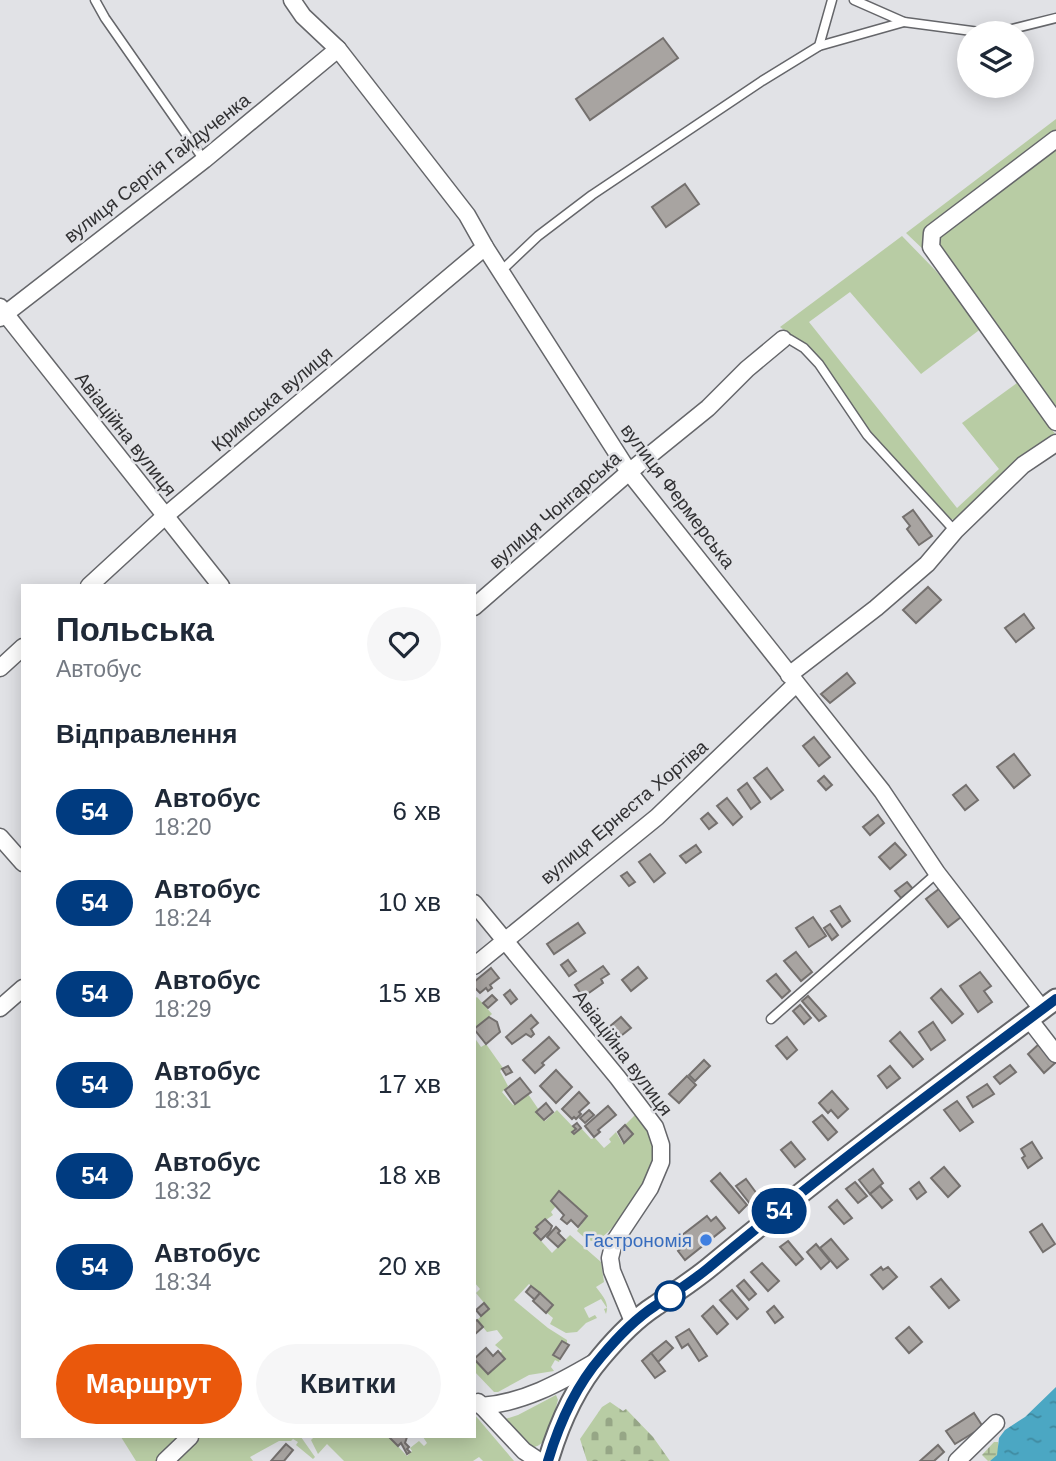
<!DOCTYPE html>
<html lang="uk">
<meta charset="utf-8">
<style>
:root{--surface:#fff;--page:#f6f6f7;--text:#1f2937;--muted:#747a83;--accent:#ea580c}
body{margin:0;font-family:Helvetica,sans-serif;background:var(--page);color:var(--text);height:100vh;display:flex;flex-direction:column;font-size:26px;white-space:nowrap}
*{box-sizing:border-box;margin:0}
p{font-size:23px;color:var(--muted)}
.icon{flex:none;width:38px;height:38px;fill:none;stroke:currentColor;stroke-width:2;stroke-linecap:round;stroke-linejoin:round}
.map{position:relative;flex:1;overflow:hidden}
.panel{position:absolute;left:21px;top:584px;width:455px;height:854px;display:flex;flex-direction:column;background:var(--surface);border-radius:0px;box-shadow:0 4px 18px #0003}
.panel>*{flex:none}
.badge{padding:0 14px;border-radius:23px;font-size:24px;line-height:46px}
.tools{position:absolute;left:957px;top:21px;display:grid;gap:14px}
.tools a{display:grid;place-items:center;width:77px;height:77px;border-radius:50%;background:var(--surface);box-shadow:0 4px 18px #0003;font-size:35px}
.map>.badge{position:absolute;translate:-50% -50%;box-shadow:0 0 0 4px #fff}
h2{padding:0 35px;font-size:26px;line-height:63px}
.round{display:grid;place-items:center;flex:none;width:74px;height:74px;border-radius:37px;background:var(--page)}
.headline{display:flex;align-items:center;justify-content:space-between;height:119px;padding:0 35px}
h1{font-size:33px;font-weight:800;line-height:52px}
.primary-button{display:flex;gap:14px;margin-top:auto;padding:14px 35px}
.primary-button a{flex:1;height:80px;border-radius:42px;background:var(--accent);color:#fff;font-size:28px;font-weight:800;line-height:80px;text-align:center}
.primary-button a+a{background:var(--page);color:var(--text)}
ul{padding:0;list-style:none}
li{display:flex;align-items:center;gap:21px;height:91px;padding:0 35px}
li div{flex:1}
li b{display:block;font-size:26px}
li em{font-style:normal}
li .badge{min-width:77px;font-weight:700;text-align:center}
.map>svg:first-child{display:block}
.green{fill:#b8cca4}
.wetland{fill:url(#wetland-marsh)}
.cemetery{fill:url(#cemetery-stones)}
.water{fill:url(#water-ripples)}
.building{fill:#a8a4a1;stroke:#74706e;stroke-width:2}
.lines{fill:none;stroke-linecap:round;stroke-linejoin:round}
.service-casing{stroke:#65666a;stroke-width:11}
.minor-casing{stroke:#65666a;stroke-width:19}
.tertiary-casing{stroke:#65666a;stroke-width:23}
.service{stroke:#fff;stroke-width:8}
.minor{stroke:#fff;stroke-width:16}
.tertiary{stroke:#fff;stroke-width:19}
.line-casing{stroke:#fff;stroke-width:16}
.line{stroke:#003b80;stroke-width:10}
.shop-dot{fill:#3f7fe0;stroke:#e1e2e6;stroke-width:2.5}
.stop-dot{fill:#fff;stroke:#003b80;stroke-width:3.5}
.labels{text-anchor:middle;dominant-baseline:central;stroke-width:5;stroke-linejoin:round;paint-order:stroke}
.street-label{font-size:19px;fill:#313133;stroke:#e1e2e6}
.shop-label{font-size:19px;fill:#366cbe;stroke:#e1e2e6;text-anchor:end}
</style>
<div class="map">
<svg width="1056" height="1461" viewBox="0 0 1056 1461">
<defs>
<pattern id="wetland-marsh" width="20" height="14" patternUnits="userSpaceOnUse" patternTransform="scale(1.75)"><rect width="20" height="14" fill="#b8cca4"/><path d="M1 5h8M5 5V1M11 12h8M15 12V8" fill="none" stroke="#96a686"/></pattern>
<pattern id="cemetery-stones" width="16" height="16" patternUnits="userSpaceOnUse" patternTransform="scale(1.75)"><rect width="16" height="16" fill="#b8cca4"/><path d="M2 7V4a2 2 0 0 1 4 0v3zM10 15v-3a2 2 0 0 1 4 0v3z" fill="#96a686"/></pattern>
<pattern id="water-ripples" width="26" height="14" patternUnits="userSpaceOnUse" patternTransform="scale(1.75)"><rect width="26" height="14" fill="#4ba7c3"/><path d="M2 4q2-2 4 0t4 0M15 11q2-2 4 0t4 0" fill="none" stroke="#3f899f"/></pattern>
</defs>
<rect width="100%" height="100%" fill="#e1e2e6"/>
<g class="green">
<polygon points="1056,119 1056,142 941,228 926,252 906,233"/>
<polygon points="1056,148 1056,428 934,246 944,232"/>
<polygon points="902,236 936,271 982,328 921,374 850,292 809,322 957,508 999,469 962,423 1017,383 1056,435 1056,440 958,521 948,518 864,429 805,345 780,327"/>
<polygon points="477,997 492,1014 474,1029 474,999"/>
<path d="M474,1037L481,1047L486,1044L503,1068L500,1071L508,1086L502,1092L513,1105L528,1094L539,1110L537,1112L545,1121L557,1110L575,1129L572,1132L574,1134L581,1128L591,1139L595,1138L604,1148L611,1142L609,1139L616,1132L623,1144L633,1134L625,1125L638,1112C648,1127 660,1142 656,1162C653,1178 610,1238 595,1241C587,1242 582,1235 577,1231L587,1216L559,1191L551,1201L556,1206L551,1212L553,1215L536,1227L538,1229L534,1233L552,1253L570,1235L601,1262L604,1282L596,1287C602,1295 610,1303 606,1314L604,1309L607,1308L601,1299L584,1308L589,1318L595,1315L597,1318L586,1323L577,1332L566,1333L550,1324L553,1318L547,1313L553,1305L529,1284L514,1300L548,1328L567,1340V1344L562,1341L553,1354L560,1359L559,1362L555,1360L551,1367L554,1371L529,1375L498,1392H494L474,1371V1359L488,1374L502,1351L495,1345L503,1338L497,1330L487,1332L477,1320L489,1309L476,1293L480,1289L474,1282Z"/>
<path d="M556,1395L558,1400C553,1416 550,1448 531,1447L502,1420L518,1415Z"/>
<polygon points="474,1414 514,1461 483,1461 479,1457 473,1461 344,1461 327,1444 318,1454 311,1440 314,1437 389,1437 407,1456 412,1451 410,1448 419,1441 424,1446 427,1443 423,1437 474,1437"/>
<polygon points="121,1437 182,1437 158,1461 136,1461"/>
<polygon points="196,1437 301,1437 315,1457 313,1459 296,1445 298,1442 293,1439 291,1441 279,1441 250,1457 253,1461 169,1461"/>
</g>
<polygon class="wetland" points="994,1442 998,1442 998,1453 994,1460 988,1461 982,1455"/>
<polygon class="cemetery" points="610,1402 623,1411 626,1409 653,1437 670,1461 587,1461 580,1439 602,1407"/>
<polygon class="water" points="1056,1387 1056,1461 990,1461 997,1455 999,1438 1005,1430 1025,1417"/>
<g class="building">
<polygon points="663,38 678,58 590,120 576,99"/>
<polygon points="685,184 699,204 666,227 652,207"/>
<polygon points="913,510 932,536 919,545 907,529 910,526 903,517"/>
<polygon points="928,587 941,600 916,623 903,610"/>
<polygon points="1024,614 1034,628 1016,642 1005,628"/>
<polygon points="847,673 855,683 830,703 821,694"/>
<polygon points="814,737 830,757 819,766 803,746"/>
<polygon points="1014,754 1030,775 1014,788 997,767"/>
<polygon points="767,768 783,790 771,799 754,778"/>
<polygon points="824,776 832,785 826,790 818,781"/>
<polygon points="747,783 760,802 751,809 738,790"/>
<polygon points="966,785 978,800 965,810 953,795"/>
<polygon points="727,798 742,817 733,825 717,806"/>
<polygon points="708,813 717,823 709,829 701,819"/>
<polygon points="878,815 884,823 870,835 863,827"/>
<polygon points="895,843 906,855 890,869 879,857"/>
<polygon points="696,845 701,852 686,863 680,856"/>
<polygon points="650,854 665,873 654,882 639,862"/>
<polygon points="627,872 635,882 629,886 621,876"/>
<polygon points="907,882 913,889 901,898 895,891"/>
<polygon points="939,889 961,917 948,927 926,899"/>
<polygon points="840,906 850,921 842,927 831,911"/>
<polygon points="813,917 826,936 809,947 796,928"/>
<polygon points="578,923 585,933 554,954 547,944"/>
<polygon points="830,924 838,935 832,940 824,928"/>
<polygon points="796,952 812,972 801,981 784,961"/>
<polygon points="568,960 576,971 569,976 561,965"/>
<polygon points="603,966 609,974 601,979 603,983 583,997 575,985"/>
<polygon points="638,967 647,978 631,991 622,980"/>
<polygon points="491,968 499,978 490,985 492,988 488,991 486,988 480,993 474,987 474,982"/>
<polygon points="980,972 991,986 984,991 992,1002 978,1012 960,986"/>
<polygon points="776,974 790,991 782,998 767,981"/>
<polygon points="941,989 963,1014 952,1023 931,998"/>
<polygon points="510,990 517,999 511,1004 504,995"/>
<polygon points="492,995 497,1000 488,1008 483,1003"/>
<polygon points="808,996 826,1016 819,1021 802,1001"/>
<polygon points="800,1005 811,1018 804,1024 793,1011"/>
<polygon points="531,1015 538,1023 531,1029 534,1034 531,1037 526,1034 512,1044 506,1037"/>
<polygon points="489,1017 497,1022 500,1032 486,1044 474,1029"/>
<polygon points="621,1017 631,1028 617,1039 608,1028"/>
<polygon points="933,1022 945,1040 931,1050 919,1032"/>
<polygon points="900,1032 923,1059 913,1067 890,1041"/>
<polygon points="549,1037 559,1048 542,1063 544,1065 535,1073 523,1060"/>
<polygon points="787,1037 797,1050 787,1059 776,1046"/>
<polygon points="1039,1044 1055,1063 1044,1073 1028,1054"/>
<polygon points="704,1060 710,1066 695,1081 689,1075"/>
<polygon points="1010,1065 1016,1072 1000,1084 994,1077"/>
<polygon points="508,1066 512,1072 506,1075 502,1069"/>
<polygon points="890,1066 900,1078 887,1088 878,1076"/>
<polygon points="556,1070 572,1087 556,1103 540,1086"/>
<polygon points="687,1076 696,1085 679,1103 669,1094"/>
<polygon points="520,1078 531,1092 515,1104 505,1090"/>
<polygon points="987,1084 994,1094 973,1107 967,1097"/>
<polygon points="832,1091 848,1109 838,1118 831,1110 828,1113 819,1103"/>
<polygon points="579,1092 589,1103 579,1112 581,1114 576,1119 574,1117 572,1119 562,1109"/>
<polygon points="957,1101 973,1122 960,1131 944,1110"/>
<polygon points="546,1103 553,1112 544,1120 536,1112"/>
<polygon points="608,1106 616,1115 598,1130 600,1132 594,1137 585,1126"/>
<polygon points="589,1110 594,1115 585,1123 580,1118"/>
<polygon points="822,1115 837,1132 828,1140 813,1122"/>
<polygon points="577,1123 581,1128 574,1134 572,1132 576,1129 573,1126"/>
<polygon points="625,1125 633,1134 624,1143 618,1132"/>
<polygon points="791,1142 805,1159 795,1167 781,1150"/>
<polygon points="1032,1142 1042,1158 1028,1168 1022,1158 1025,1156 1021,1149"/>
<polygon points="944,1167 960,1186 948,1197 931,1178"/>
<polygon points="873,1169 883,1183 870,1194 859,1180"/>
<polygon points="720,1173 747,1205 739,1213 711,1181"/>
<polygon points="746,1179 760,1198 751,1205 736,1186"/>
<polygon points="855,1182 867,1196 858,1203 846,1189"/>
<polygon points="919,1182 926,1192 917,1199 910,1189"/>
<polygon points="880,1186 892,1200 882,1208 870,1194"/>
<polygon points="559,1191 587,1216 578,1227 571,1220 567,1224 561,1219 564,1215 551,1201"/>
<polygon points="837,1200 852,1218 844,1224 829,1207"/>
<polygon points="707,1216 711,1221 716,1217 725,1228 685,1260 678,1251 687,1244 681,1236"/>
<polygon points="545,1219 552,1226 550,1231 541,1240 534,1233 538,1229 536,1227"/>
<polygon points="1042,1224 1055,1244 1043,1252 1030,1232"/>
<polygon points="556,1227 560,1231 558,1233 565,1240 558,1247 547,1237"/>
<polygon points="831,1239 848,1259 837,1268 820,1248"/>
<polygon points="788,1241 803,1259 796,1265 780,1247"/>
<polygon points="816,1244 830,1261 821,1269 807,1252"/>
<polygon points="762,1263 779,1281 768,1291 751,1272"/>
<polygon points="881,1267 883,1270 888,1267 897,1277 883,1289 871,1275"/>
<polygon points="941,1279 959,1300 949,1308 931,1287"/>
<polygon points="744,1280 756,1294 749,1300 737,1286"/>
<polygon points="531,1286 540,1293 535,1300 526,1292"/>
<polygon points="732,1290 748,1309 737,1319 720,1300"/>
<polygon points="540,1293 553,1305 546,1313 533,1301"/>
<polygon points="484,1303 489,1309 481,1316 476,1310"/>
<polygon points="713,1306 728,1324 717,1334 702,1316"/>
<polygon points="774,1306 783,1317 775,1323 767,1312"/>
<polygon points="477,1320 483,1327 474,1335 474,1322"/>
<polygon points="909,1327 922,1342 909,1353 896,1338"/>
<polygon points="689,1329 707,1356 699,1361 688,1344 682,1348 676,1337"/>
<polygon points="562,1341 569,1345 560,1359 553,1355"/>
<polygon points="666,1341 673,1348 658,1362 651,1353"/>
<polygon points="486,1348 493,1356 498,1351 505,1359 488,1374 474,1359"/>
<polygon points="651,1353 665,1371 655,1378 642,1361"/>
<polygon points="974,1413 983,1427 955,1444 946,1431"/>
<polygon points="389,1437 407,1437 405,1443 409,1447 407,1449 410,1452 407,1454 401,1443 398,1446"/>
<polygon points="286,1444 293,1450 284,1461 271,1461"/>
<polygon points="938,1445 944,1452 934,1461 920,1461"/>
</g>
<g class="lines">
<g class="service-casing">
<g id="service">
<polyline points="95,0 105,18 204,160"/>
<polyline points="854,0 904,22 987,33"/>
<polyline points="996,33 1056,18"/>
<polyline points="819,46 904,22"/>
<polyline points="501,271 538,236 592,195 762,81 819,46 832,0"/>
<polyline points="783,339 789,339 804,348 819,364 867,435 955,531"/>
<polyline points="771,1019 937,873"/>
</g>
</g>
<g class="minor-casing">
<g id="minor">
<polyline points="292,0 303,16 338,49 467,215 485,247 629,472 882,791 937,873 1042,1009"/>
<polyline points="1056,139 932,233 931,247 1056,422"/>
<polyline points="0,307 221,586"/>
<polyline points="0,318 204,160 338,49"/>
<polyline points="89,586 164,517 485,247"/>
<polyline points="474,607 629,472 708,408 747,369 783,339"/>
<polyline points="0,668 23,647"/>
<polyline points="789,675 876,608 927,564 955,531 1023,465 1056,443"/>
<polyline points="0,837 23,863"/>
<polyline points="474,903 618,1078 655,1127 661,1145 661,1162 650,1188 614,1242 610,1258 612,1271 634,1324"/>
<polyline points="474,966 657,817 796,684"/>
<polyline points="0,1008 23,988"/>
<polyline points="1029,1019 1056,1054"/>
<polyline points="478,1402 524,1451 539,1461"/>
<path d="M481,1406C523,1403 559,1383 595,1362"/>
<polyline points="165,1461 190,1437"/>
<polyline points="957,1461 996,1423"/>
</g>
</g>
<g class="tertiary-casing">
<path id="tertiary" d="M548,1461C559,1424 576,1386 601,1357C616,1339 635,1319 655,1306C674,1293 693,1281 711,1266C823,1173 939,1086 1056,999"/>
</g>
<use href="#service" class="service"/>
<use href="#minor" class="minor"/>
<use href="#tertiary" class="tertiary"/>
</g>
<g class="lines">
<g class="line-casing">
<path id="line" d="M548,1461C559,1424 576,1386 601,1357C616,1339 635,1319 655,1306C672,1294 690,1283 707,1269C820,1175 938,1087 1056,999"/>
</g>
<use href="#line" class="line"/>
</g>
<circle class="shop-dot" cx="706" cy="1240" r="7"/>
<circle class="stop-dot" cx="670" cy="1296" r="14"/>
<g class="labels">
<g class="street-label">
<text transform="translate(157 168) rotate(-38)">вулиця Сергія Гайдученка</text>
<text transform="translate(272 399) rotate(-40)">Кримська вулиця</text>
<text transform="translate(126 434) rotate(52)">Авіаційна вулиця</text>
<text transform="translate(678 496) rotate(53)">вулиця Фермерська</text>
<text transform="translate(555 510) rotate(-41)">вулиця Чонгарська</text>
<text transform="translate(624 812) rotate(-40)">вулиця Ернеста Хортіва</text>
<text transform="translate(623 1053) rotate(53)">Авіаційна вулиця</text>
</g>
<g class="shop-label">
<text x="692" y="1240">Гастрономія</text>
</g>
</g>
</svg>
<div class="tools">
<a><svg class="icon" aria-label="layers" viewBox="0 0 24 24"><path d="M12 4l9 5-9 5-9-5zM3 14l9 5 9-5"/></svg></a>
</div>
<b class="badge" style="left:779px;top:1211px;background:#003b80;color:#fff">54</b>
<section class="panel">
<div class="headline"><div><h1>Польська</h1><p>Автобус</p></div><a class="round"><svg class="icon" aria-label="heart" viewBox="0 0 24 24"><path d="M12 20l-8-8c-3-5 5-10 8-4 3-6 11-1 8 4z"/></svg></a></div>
<h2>Відправлення</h2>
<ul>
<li><span class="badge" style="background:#003b80;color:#fff">54</span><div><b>Автобус</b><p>18:20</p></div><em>6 хв</em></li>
<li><span class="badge" style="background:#003b80;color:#fff">54</span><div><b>Автобус</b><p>18:24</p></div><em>10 хв</em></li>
<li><span class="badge" style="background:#003b80;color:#fff">54</span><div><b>Автобус</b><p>18:29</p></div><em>15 хв</em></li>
<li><span class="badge" style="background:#003b80;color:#fff">54</span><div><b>Автобус</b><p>18:31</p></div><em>17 хв</em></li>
<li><span class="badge" style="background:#003b80;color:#fff">54</span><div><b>Автобус</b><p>18:32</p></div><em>18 хв</em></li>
<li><span class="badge" style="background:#003b80;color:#fff">54</span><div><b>Автобус</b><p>18:34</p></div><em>20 хв</em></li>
</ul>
<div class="primary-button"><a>Маршрут</a><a>Квитки</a></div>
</section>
</div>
